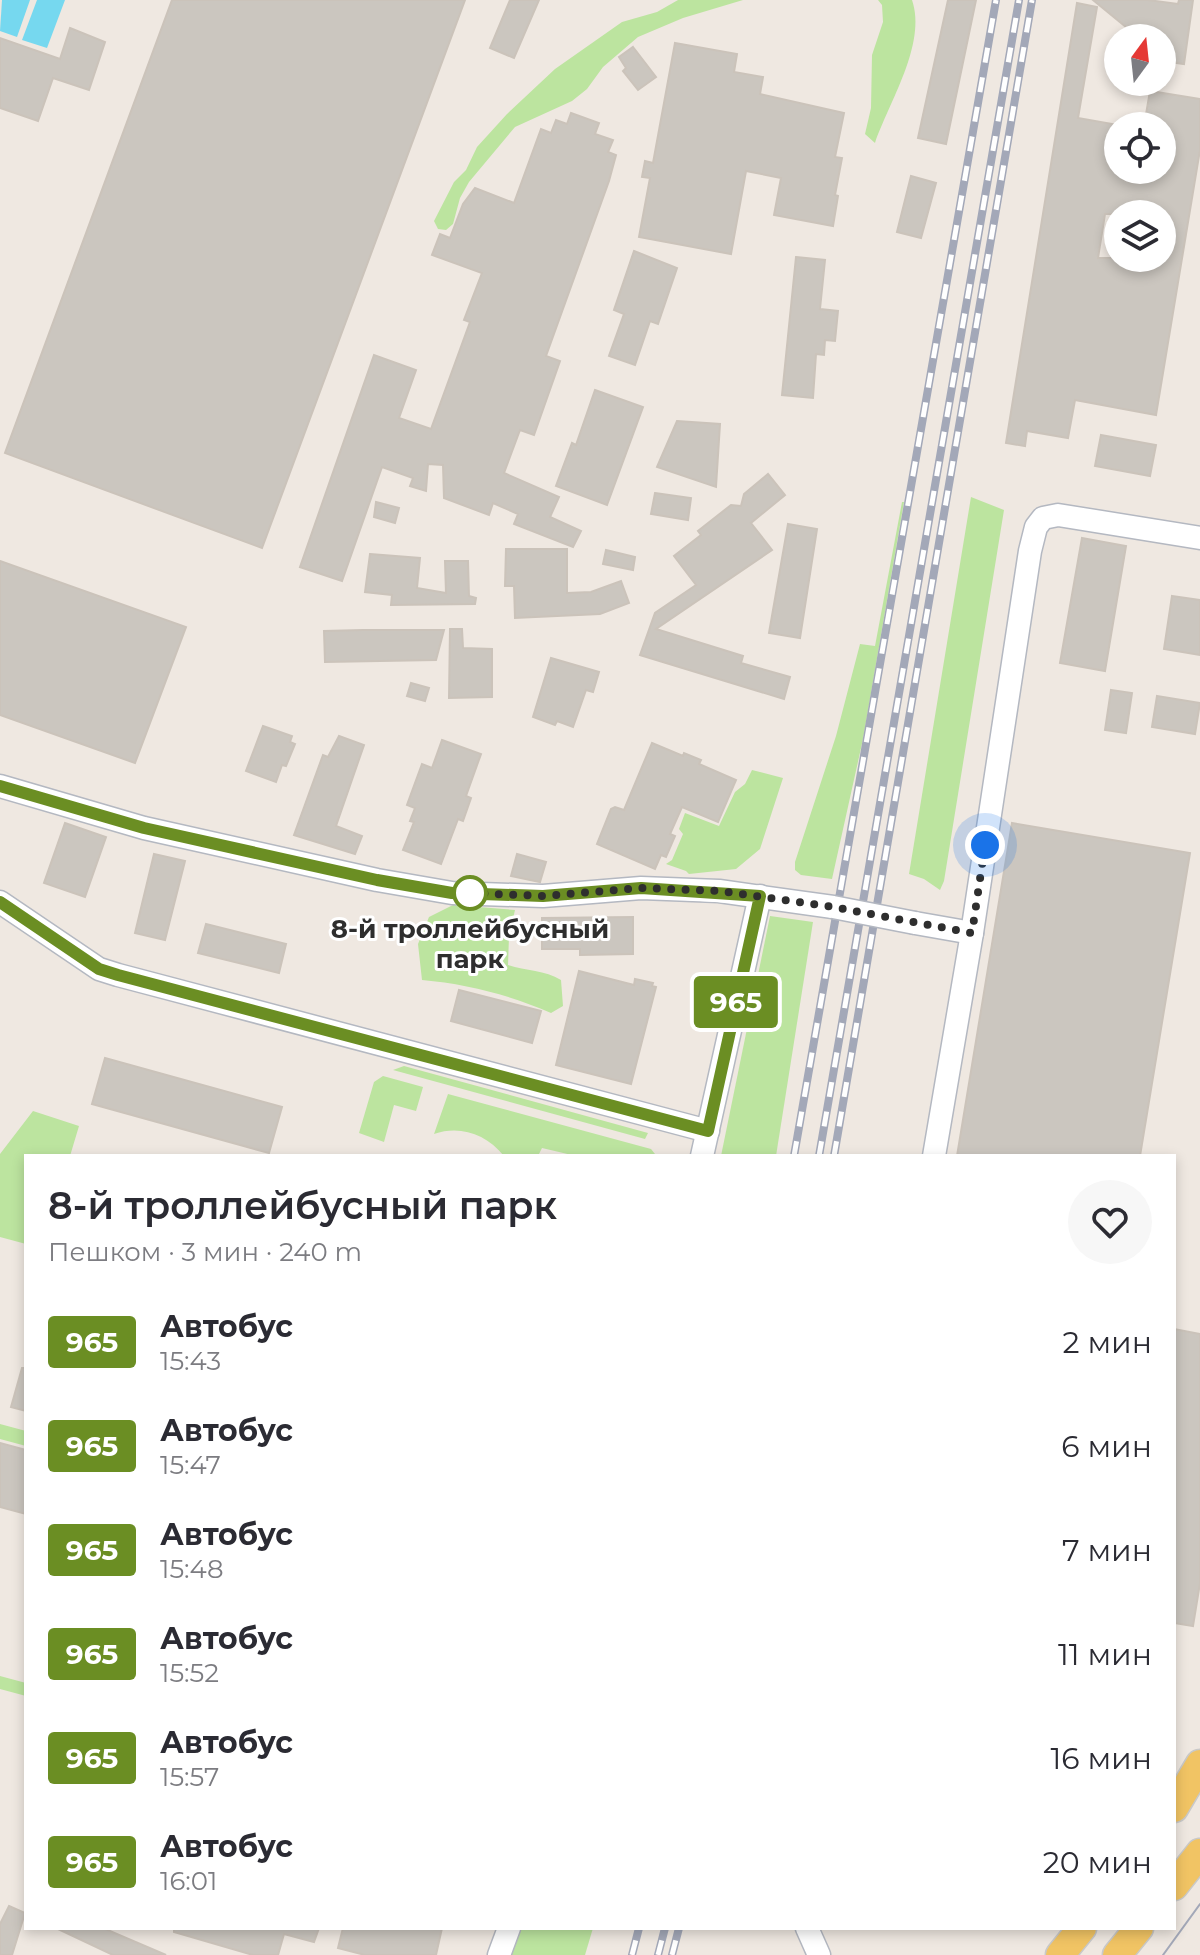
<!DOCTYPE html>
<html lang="ru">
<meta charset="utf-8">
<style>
:root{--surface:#fff;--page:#f7f7f7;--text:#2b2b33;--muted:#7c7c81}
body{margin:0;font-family:Montserrat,sans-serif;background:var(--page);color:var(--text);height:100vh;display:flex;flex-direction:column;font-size:30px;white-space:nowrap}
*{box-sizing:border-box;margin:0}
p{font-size:26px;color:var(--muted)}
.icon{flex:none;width:44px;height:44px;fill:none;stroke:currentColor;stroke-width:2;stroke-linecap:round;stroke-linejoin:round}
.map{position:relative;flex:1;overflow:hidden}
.drawer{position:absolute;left:24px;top:1154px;width:1152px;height:776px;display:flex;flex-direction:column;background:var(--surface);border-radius:0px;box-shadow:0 4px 12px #0003}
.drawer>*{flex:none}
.badge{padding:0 16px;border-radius:6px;font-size:28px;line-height:52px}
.needle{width:52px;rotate:15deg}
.fabs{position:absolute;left:1104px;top:24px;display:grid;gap:16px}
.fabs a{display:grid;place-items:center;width:72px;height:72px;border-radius:50%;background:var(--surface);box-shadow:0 4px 12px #0003;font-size:40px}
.you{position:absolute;width:40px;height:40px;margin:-20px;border:6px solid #fff;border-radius:50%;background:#1a73e8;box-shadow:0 0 0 12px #1a73e833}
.map>.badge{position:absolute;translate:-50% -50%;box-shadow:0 0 0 4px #fff}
.round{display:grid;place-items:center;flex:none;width:84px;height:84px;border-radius:42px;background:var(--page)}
.headline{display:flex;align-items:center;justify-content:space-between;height:136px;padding:0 24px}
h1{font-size:38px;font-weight:600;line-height:60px}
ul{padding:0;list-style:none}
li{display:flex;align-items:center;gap:24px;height:104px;padding:0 24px}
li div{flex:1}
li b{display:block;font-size:30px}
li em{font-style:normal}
li .badge{min-width:88px;font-weight:700;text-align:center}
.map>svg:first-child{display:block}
.green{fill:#bce49f}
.water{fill:#76d8ef}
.building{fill:#cbc6bf;stroke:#cbc3ba;stroke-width:2;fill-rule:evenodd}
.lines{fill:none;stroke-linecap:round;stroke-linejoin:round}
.tertiary-casing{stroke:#b4b8c1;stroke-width:25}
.primary-casing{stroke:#c9c9c9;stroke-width:31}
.tertiary{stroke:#fff;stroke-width:22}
.primary{stroke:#f1c464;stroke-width:28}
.tram{stroke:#a3a8b8;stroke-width:2}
.rail-casing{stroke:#a3a8b8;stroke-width:8}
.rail{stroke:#fff;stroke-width:5;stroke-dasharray:15;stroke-linecap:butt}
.tertiary-bridge-casing{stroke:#b4b8c1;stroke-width:25;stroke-linecap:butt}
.tertiary-bridge{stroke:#fff;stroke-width:22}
.line-casing{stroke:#fff;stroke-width:18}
.line{stroke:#6b8e23;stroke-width:12}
.walk{stroke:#2e2e2e;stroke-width:8;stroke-dasharray:0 14.4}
.stop-dot{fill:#fff;stroke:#6b8e23;stroke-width:4}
.labels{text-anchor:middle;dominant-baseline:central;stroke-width:6;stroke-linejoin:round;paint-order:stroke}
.stop-label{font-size:26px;font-weight:bold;fill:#2e2e2e;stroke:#fff}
</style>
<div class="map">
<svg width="1200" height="1955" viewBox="0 0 1200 1955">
<rect width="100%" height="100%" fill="#efe8e1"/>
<g class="green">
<polygon points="678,0 743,0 683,18 638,37 603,67 587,89 572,101 515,127 469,182 460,198 453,224 446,230 438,229 434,221 454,182 466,170 477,147 507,114 555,69 622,22 657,12"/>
<path d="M878,0H912C927,44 889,102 875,143L865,134L871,108L872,55L883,22L882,5Z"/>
<polygon points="971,497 1004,510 944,881 940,890 924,879 909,874"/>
<polygon points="902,502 904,502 863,739 832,879 801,875 795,870 795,862 836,736 860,644 875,646"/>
<polygon points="752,770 783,778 760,849 736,869 689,874 686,871 666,864 672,860 683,834 679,829 685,813 719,826 735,792 745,784"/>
<path d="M453,905L515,910L509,936L508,965C526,971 545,970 561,980L563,1006L551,1013C510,995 467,984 422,980L418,944L429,917Z"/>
<polygon points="770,916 813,922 776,1156 721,1156"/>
<polygon points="404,1066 648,1133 645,1139 393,1070"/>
<polygon points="383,1076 423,1087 416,1111 394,1105 384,1142 359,1133 374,1082"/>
<path d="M448,1094L651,1149L655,1154L654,1156H576L542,1148L538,1156H504C486,1134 460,1125 434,1134Z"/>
<polygon points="33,1111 79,1126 70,1156 26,1156 26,1244 0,1237 0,1154"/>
<polygon points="0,1424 26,1431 26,1446 0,1439"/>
<polygon points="0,1676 26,1683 26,1696 0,1689"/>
<polygon points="518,1928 593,1928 585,1955 507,1955"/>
</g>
<g class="water">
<polygon points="2,0 30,0 17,37 0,31"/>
<polygon points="37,0 65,0 47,48 22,40"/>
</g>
<g class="building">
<polygon points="172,0 465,0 262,548 5,453"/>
<polygon points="510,0 539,0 514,58 490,48"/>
<polygon points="948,0 976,0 946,144 918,138"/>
<polygon points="1093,0 1148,0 1178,4 1179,0 1193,0 1184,64 1162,61 1162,38 1131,38 1132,32"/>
<path d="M1077,3L1097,7L1078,118L1118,125L1113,170H1162V126H1144L1150,91L1200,99V150L1156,415L1075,400L1068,438L1027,431L1025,446L1006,443ZM1105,214H1162V258H1098Z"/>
<polygon points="70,28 105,42 89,90 53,78 38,121 0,108 0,38 60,59"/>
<polygon points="675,43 737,54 734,72 763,77 760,94 844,113 835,157 842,158 835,195 838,196 833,226 774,215 781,178 746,171 731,254 639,237 650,178 642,177 645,161 653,163"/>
<polygon points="633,47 656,77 638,90 623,71 626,68 619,57"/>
<polygon points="571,113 599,123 595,134 613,140 608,152 616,155 609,181 546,356 560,361 534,435 520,430 504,473 559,497 550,517 581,531 573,547 514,524 518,514 493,503 489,515 444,498 443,465 428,464 426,491 410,486 413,478 382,467 342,581 300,567 374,355 416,370 399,418 431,429 470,322 464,320 482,273 432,255 440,234 450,238 463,204 475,188 514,203 541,129 551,133 556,120 567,124"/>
<polygon points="911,176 936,183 921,238 897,232"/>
<polygon points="634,251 677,268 658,324 650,321 635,365 609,356 624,314 614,310"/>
<polygon points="796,257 825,260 820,309 838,311 835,341 825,340 824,355 816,354 813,398 782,395"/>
<polygon points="595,390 643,407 607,505 556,486 572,443 576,445"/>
<polygon points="677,421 720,424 716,487 657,467"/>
<polygon points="1101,435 1156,445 1150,476 1095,466"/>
<polygon points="768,474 785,495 751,523 772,550 656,629 743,656 741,663 790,677 784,699 640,655 655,613 696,585 674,556 701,535 698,531 731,505 741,506 744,494"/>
<polygon points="655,493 691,498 688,520 651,514"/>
<polygon points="376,502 399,508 395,523 374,517"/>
<polygon points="788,524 817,529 800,638 769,633"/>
<polygon points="1082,538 1126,546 1105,671 1060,663"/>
<polygon points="506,549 567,549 567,593 591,592 621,581 629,603 600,614 515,618 514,586 505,586"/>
<polygon points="606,550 635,557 633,570 603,564"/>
<polygon points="370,554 420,558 417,588 446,593 445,561 468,561 469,596 476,598 475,604 391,605 392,595 365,592"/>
<polygon points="0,561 186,627 135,763 0,715"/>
<polygon points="1172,596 1200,600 1200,655 1164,649"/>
<polygon points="450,629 462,629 463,648 492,649 492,697 449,698"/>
<polygon points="363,630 444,630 436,660 325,662 324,631"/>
<polygon points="551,658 599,672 593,692 586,690 573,727 557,721 555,725 533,717"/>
<polygon points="411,683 429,688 425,701 407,696"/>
<polygon points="1111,690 1132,693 1126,733 1105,730"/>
<polygon points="1157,696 1200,703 1195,734 1152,727"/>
<polygon points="263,726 292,736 290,742 295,744 286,766 282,765 276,782 246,771"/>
<polygon points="339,736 364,745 336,826 362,836 355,854 294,835 323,755 328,757"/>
<polygon points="442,740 481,754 466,796 471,798 463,821 458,819 441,864 403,850 414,822 410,821 415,808 407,805 422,764 432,768"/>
<polygon points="652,743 683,756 684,753 701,760 699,764 736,780 718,822 682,807 670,834 675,836 666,857 661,855 655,869 597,844 611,809 615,807 624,810"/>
<polygon points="65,823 106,837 85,897 44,883"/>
<polygon points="1012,823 1190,853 1140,1156 957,1156"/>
<polygon points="154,854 185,861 165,940 135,933"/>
<polygon points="517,854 546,862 540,882 511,876"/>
<polygon points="633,917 633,954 580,955 580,949 542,949 542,918"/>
<polygon points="206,924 286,944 279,973 198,953"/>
<polygon points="579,971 634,985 635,979 653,983 652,986 656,987 631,1084 556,1065"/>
<polygon points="459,990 541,1011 532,1043 451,1021"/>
<polygon points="105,1058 282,1107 269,1153 92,1104"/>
<polygon points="1174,1329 1200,1334 1200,1583 1193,1626 1174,1623"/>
<polygon points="22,1368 26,1368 26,1411 11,1407"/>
<polygon points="0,1443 26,1450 26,1514 0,1507"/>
<polygon points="9,1906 25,1913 12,1955 0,1955 0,1924"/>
<polygon points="56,1928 103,1928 166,1955 113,1955"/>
<polygon points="174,1928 319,1928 314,1942 284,1934 278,1955 253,1955 174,1932"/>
<polygon points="343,1928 442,1928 436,1955 365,1955 338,1948"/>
</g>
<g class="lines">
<g class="tertiary-casing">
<g id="tertiary">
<polyline points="0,786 144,828 377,880 452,893 543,896 641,888 719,891 833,907"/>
<polyline points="0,902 99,969 118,975 708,1131"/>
<polyline points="915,923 972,933"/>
<polyline points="702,1156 760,896"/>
<polyline points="934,1156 972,933 1030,551 1036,527 1043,518 1058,515 1200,538"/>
<polyline points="807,1928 819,1955"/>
<polyline points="499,1955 509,1928"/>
</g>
</g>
<g class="primary-casing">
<g id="primary">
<polyline points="1174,1808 1200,1764"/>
<polyline points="1174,1886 1200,1853"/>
<polyline points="1060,1955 1082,1928"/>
<polyline points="1117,1955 1139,1928"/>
</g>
</g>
<use href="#tertiary" class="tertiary"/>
<use href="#primary" class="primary"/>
<polyline class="tram" points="1163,1955 1200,1904"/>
<g class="rail-casing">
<g id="rail">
<polyline points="794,1156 996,0"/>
<polyline points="819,1156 1019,0"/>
<polyline points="834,1156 1032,0"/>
<polyline points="632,1955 639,1928"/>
<polyline points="658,1955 665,1928"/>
<polyline points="672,1955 679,1928"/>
</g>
</g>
<use href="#rail" class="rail"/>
<g class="tertiary-bridge-casing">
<polyline id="tertiary-bridge" points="833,907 915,923"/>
</g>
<use href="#tertiary-bridge" class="tertiary-bridge"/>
</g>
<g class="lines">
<g class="line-casing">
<polyline id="line" points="0,786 144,828 377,880 452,893 543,896 641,888 760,896 708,1131 118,975 99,969 0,902"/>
</g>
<use href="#line" class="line"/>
<polyline class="walk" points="470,893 543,896 641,888 719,891 833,907 972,933 985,845"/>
</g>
<circle class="stop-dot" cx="470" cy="893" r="16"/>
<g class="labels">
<g class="stop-label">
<text x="470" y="929">8-й троллейбусный<tspan x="470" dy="30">парк</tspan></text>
</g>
</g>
</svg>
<div class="fabs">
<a><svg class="needle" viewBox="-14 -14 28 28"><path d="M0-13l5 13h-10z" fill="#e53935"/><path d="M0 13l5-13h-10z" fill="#7c7c81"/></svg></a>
<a><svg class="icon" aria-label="locate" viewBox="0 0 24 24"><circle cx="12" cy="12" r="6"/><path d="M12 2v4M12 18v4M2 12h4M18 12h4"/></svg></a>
<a><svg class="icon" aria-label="layers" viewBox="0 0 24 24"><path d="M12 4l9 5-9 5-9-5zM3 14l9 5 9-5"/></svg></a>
</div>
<div class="you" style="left:985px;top:845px"></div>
<b class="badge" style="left:736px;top:1002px;background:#6b8e23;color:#fff">965</b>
<section class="drawer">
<div class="headline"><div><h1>8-й троллейбусный парк</h1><p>Пешком · 3 мин · 240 m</p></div><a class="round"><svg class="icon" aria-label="heart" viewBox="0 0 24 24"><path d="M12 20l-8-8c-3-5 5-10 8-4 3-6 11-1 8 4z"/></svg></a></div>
<ul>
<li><span class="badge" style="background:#6b8e23;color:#fff">965</span><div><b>Автобус</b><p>15:43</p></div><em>2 мин</em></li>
<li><span class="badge" style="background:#6b8e23;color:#fff">965</span><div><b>Автобус</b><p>15:47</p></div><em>6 мин</em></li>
<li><span class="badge" style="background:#6b8e23;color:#fff">965</span><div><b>Автобус</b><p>15:48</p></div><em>7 мин</em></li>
<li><span class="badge" style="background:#6b8e23;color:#fff">965</span><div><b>Автобус</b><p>15:52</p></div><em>11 мин</em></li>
<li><span class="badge" style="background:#6b8e23;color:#fff">965</span><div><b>Автобус</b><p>15:57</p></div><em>16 мин</em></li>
<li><span class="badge" style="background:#6b8e23;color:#fff">965</span><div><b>Автобус</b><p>16:01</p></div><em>20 мин</em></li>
</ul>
</section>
</div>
